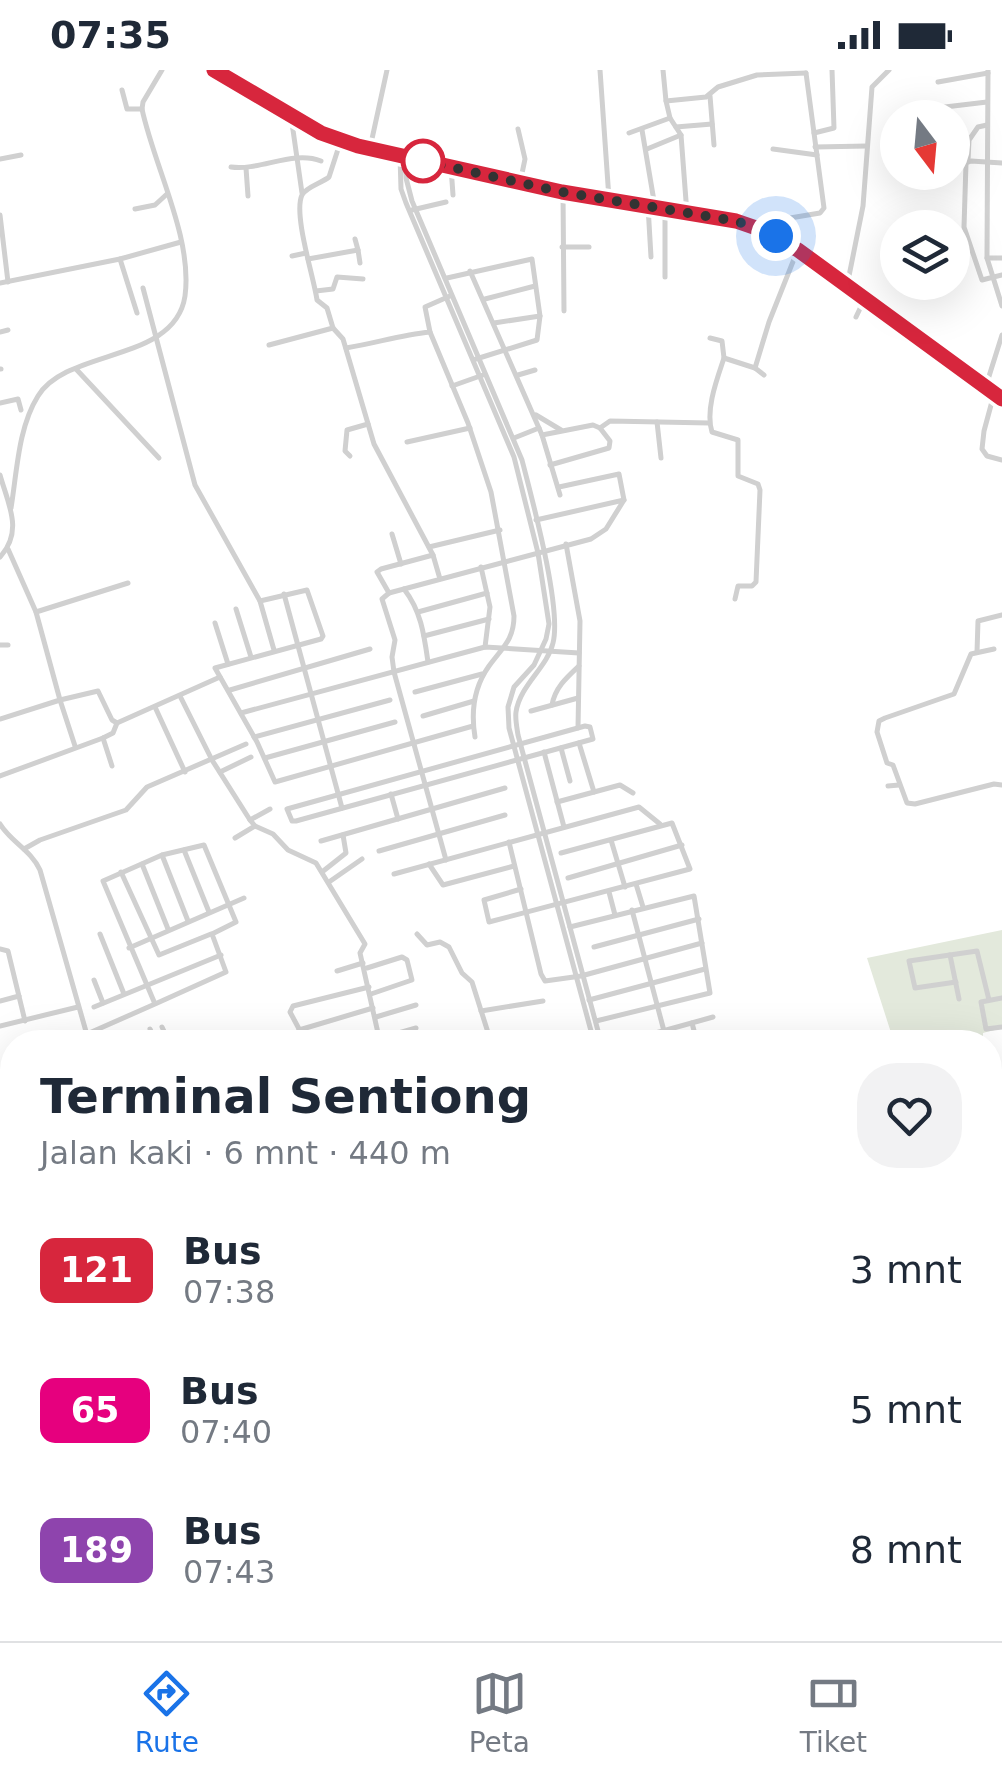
<!DOCTYPE html>
<html lang="id">
<meta charset="utf-8">
<style>
:root{--surface:#fff;--page:#f2f2f3;--text:#1f2937;--muted:#747a83;--line:#e0e1e3;--accent:#1a73e8}
body{margin:0;font-family:"DejaVu Sans",sans-serif;background:var(--page);color:var(--text);height:100vh;display:flex;flex-direction:column;font-size:38px;white-space:nowrap}
*{box-sizing:border-box;margin:0}
p{font-size:32px;color:var(--muted)}
.icon{flex:none;width:55px;height:55px;fill:none;stroke:currentColor;stroke-width:2;stroke-linecap:round;stroke-linejoin:round}
.map{position:relative;flex:1;overflow:hidden}
.drawer{position:absolute;left:0px;top:960px;width:1002px;height:612px;display:flex;flex-direction:column;background:var(--surface);border-radius:40px 40px 0 0;box-shadow:0 10px 40px #0002}
.drawer>*{flex:none}
.badge{padding:0 20px;border-radius:15px;font-size:35px;line-height:65px}
.needle{width:65px;rotate:164deg}
.fabs{position:absolute;left:880px;top:30px;display:grid;gap:20px}
.fabs a{display:grid;place-items:center;width:90px;height:90px;border-radius:50%;background:var(--surface);box-shadow:0 10px 40px #0002;font-size:50px}
.you{position:absolute;width:50px;height:50px;margin:-25px;border:8px solid #fff;border-radius:50%;background:#1a73e8;box-shadow:0 0 0 15px #1a73e833}
.map>.badge{position:absolute;translate:-50% -50%;box-shadow:0 0 0 5px #fff}
.round{display:grid;place-items:center;flex:none;width:105px;height:105px;border-radius:40px;background:var(--page)}
.headline{display:flex;align-items:center;justify-content:space-between;height:170px;padding:0 40px}
h1{font-size:48px;font-weight:700;line-height:75px}
ul{padding:0;list-style:none}
li{display:flex;align-items:center;gap:30px;height:140px;padding:0 40px}
li div{flex:1}
li b{display:block;font-size:38px}
li em{font-style:normal}
li .badge{min-width:110px;font-weight:700;text-align:center}
.status{display:flex;justify-content:space-between;align-items:center;height:70px;padding:0 50px;background:var(--surface);direction:ltr}
.status svg{height:28px;fill:currentColor}
.tab-bar{display:flex;justify-content:space-around;align-items:center;height:140px;border-top:2px solid var(--line);background:var(--surface);font-size:28px;color:var(--muted)}
.tab-bar a{display:grid;justify-items:center;gap:5px}
.tab-bar .on{color:var(--accent)}
.map>svg:first-child{display:block}
.green{fill:#e3e9dc}
.lines{fill:none;stroke-linecap:round;stroke-linejoin:round}
.street{stroke:#d0d0d0;stroke-width:5}
.secondary{stroke:#bdbdbd;stroke-width:6}
.line-casing{stroke:#fff;stroke-width:22}
.line{stroke:#d7263d;stroke-width:15}
.walk{stroke:#333;stroke-width:10;stroke-dasharray:0 18}
.stop-dot{fill:#fff;stroke:#d7263d;stroke-width:5}
</style>
<div class="status"><b>07:35</b><svg viewBox="0 0 49 12"><path d="M0 12V9h3v3zM5 12V6h3v6zM10 12V3h3v9zM15 12V0h3v12zM26 1h20v11H26zM47 4h2v5h-2z"/></svg></div>
<div class="map">
<svg width="1002" height="1571" viewBox="0 0 1002 1571">
<rect width="100%" height="100%" fill="#fff"/>
<polygon class="green" points="1002,860 1002,958 983,963 983,972 894,972 867,888"/>
<g class="lines">
<g class="street">
<polyline points="600,0 609,129"/>
<polyline points="663,0 666,31"/>
<polyline points="988,0 987,188 1002,236"/>
<polyline points="938,12 988,3"/>
<polyline points="122,20 127,39 142,39"/>
<polyline points="710,26 714,75"/>
<polyline points="945,37 987,32"/>
<polyline points="291,46 302,123"/>
<polyline points="676,57 712,54"/>
<polyline points="518,59 525,89 520,113"/>
<polyline points="642,60 655,137"/>
<polyline points="629,63 670,48"/>
<polyline points="814,63 834,58 832,0"/>
<polyline points="815,77 867,76"/>
<polyline points="370,78 387,0"/>
<polyline points="647,79 681,65"/>
<polyline points="773,79 817,85"/>
<polyline points="400,86 401,119 406,133 514,387 538,483 549,554 546,569 534,595 514,617 508,637 509,658 594,972"/>
<path d="M405,87L406,108L412,131L522,390C532,429 562,538 553,573C547,598 520,615 516,642C515,649 517,658 518,665L601,972"/>
<polyline points="0,89 21,85"/>
<polyline points="968,91 969,70 978,57 987,55"/>
<polyline points="1002,93 971,91 966,93 964,157 982,210 1002,205"/>
<path d="M231,97C260,101 293,80 321,91"/>
<polyline points="451,97 453,125"/>
<polyline points="246,98 248,126"/>
<polyline points="563,122 564,241"/>
<polyline points="648,136 651,187"/>
<polyline points="135,139 155,135 167,124"/>
<polyline points="412,140 446,132"/>
<polyline points="665,140 665,207"/>
<polyline points="687,144 681,65 670,48 666,31 706,27 718,17 757,5 806,3"/>
<polyline points="0,145 8,212"/>
<polyline points="776,166 778,150 820,143 824,138 806,3"/>
<polyline points="562,177 589,177"/>
<polyline points="358,180 360,193"/>
<polyline points="292,186 306,183"/>
<polyline points="987,188 1002,188"/>
<polyline points="120,189 137,243"/>
<polyline points="308,189 358,180 355,169"/>
<polyline points="470,201 542,365 560,425"/>
<polyline points="447,208 532,189 540,246 537,270 476,289"/>
<polyline points="0,213 120,189 181,172"/>
<polyline points="847,216 863,136 872,17 889,0"/>
<polyline points="143,218 195,415 260,531 274,580"/>
<polyline points="316,221 333,219 337,207 363,209"/>
<polyline points="485,229 535,216"/>
<polyline points="856,247 865,228"/>
<polyline points="494,253 540,246"/>
<polyline points="333,258 343,269 374,374 433,485"/>
<polyline points="0,262 8,260"/>
<path d="M430,262L468,353L491,422L514,546C514,570 502,578 489,596C474,617 471,643 475,667"/>
<polyline points="710,268 722,271 724,288"/>
<path d="M269,275L333,258L327,238L317,230C314,208 293,144 302,125C306,117 322,113 329,107L341,70"/>
<path d="M346,278C377,273 400,265 430,262L425,237L450,226"/>
<polyline points="755,298 764,305"/>
<polyline points="0,299 1,299"/>
<polyline points="76,299 159,388"/>
<polyline points="518,305 535,300"/>
<polyline points="452,316 483,305"/>
<polyline points="985,319 1002,265"/>
<polyline points="994,324 984,361 982,379 987,386 1002,390"/>
<polyline points="0,333 18,329 21,340"/>
<polyline points="536,345 561,360"/>
<polyline points="657,352 661,388"/>
<polyline points="600,358 610,351 709,353"/>
<polyline points="542,365 593,355 600,358 610,371 609,378 550,395"/>
<polyline points="514,368 539,358"/>
<polyline points="407,372 470,358"/>
<polyline points="350,386 345,381 347,360 368,354"/>
<path d="M0,405C8,434 24,461 0,487"/>
<path d="M11,438C17,402 18,358 38,326C67,278 175,293 185,226C193,168 154,96 142,39L143,32L162,0"/>
<polyline points="536,450 624,430"/>
<polyline points="392,464 401,494"/>
<polyline points="566,474 580,551 578,658"/>
<polyline points="429,477 500,460"/>
<polyline points="8,479 36,542 60,630 98,621 112,650 117,653 220,607"/>
<polyline points="481,497 490,537 485,577"/>
<polyline points="440,509 433,485 381,499 377,502 389,523 591,469 606,459 624,430 619,404 559,417"/>
<path d="M404,519C421,541 424,564 428,592"/>
<polyline points="389,523 382,529 395,570 392,587 394,602 446,790"/>
<polyline points="284,524 342,738"/>
<path d="M735,529L738,516H752L756,512L760,420L758,414L738,406V370L712,362C705,340 717,309 724,288L755,298L769,252L798,179"/>
<polyline points="260,531 307,520 323,566 321,569 215,598 257,672 275,712 473,656"/>
<polyline points="236,539 251,587"/>
<polyline points="36,542 128,513"/>
<polyline points="418,542 487,523"/>
<polyline points="215,553 228,594"/>
<polyline points="424,566 489,549"/>
<polyline points="0,575 8,575"/>
<polyline points="994,579 971,584 954,624 885,648 879,651 877,662 887,693 893,695 907,733 915,734 994,714 1002,715"/>
<polyline points="977,582 978,551 1002,545"/>
<polyline points="230,620 370,579"/>
<polyline points="415,622 482,604"/>
<polyline points="180,626 212,690 250,750"/>
<path d="M552,635C555,618 566,608 579,596"/>
<polyline points="155,637 185,702"/>
<polyline points="531,641 578,628"/>
<polyline points="241,643 485,577 579,583"/>
<polyline points="423,646 474,631"/>
<polyline points="0,649 60,630 75,676"/>
<polygon points="585,656 590,657 593,669 296,751 292,751 287,739"/>
<polyline points="254,667 390,630"/>
<polyline points="103,668 112,696"/>
<polyline points="579,673 594,722"/>
<polyline points="561,678 570,711"/>
<polyline points="544,682 564,757"/>
<polyline points="265,688 395,652"/>
<polyline points="220,702 251,687"/>
<polyline points="0,706 103,668 113,663 117,653"/>
<polyline points="888,716 899,715"/>
<polyline points="391,724 398,749"/>
<polyline points="557,732 620,715 633,723"/>
<path d="M0,754C11,772 31,780 40,800L89,972"/>
<polyline points="255,756 273,764 288,780 316,793 365,874 360,883 380,972"/>
<polyline points="235,768 255,756 250,750 270,739"/>
<polyline points="611,770 625,817"/>
<polyline points="321,771 505,718"/>
<polyline points="509,772 541,904 545,911 581,906 702,873"/>
<polyline points="24,779 40,770 126,740 147,717 246,674"/>
<polyline points="184,780 209,842"/>
<polyline points="379,781 505,745"/>
<polyline points="162,785 188,851"/>
<polyline points="142,794 168,859"/>
<polyline points="429,794 443,815 514,796"/>
<polyline points="121,802 159,885 211,864"/>
<polyline points="322,802 346,783 343,765"/>
<polyline points="394,804 639,737 660,754"/>
<polyline points="568,808 682,775"/>
<polyline points="329,812 362,789"/>
<polyline points="636,814 643,837"/>
<polyline points="521,819 484,830 489,852 690,799 672,753 561,783"/>
<polyline points="609,822 615,845"/>
<polyline points="632,840 664,961"/>
<polyline points="570,857 694,826 710,923 596,951"/>
<polyline points="100,864 124,924"/>
<polyline points="417,864 427,875 440,872 449,877 462,903 472,912 491,972"/>
<polyline points="594,877 699,849"/>
<polyline points="129,878 244,828"/>
<polyline points="0,879 8,881 25,951"/>
<polyline points="950,885 959,929"/>
<polyline points="367,898 402,887 407,890 412,910 371,924"/>
<polyline points="337,901 363,893"/>
<polyline points="94,910 103,933"/>
<polyline points="956,912 915,918 909,891 977,881 989,930"/>
<polyline points="1002,928 981,932 986,959 1002,957"/>
<polyline points="589,930 705,899"/>
<polyline points="0,931 19,926"/>
<polyline points="94,937 221,885"/>
<polyline points="481,941 543,931"/>
<polyline points="376,947 416,935"/>
<polyline points="692,953 697,972"/>
<polyline points="0,956 78,937"/>
<polyline points="162,957 169,972"/>
<polyline points="150,959 156,972"/>
<polyline points="299,960 373,938"/>
<polyline points="87,964 155,934 103,811 162,785 204,775 236,852 212,864 226,902 155,934"/>
<polyline points="381,968 416,958"/>
<polyline points="563,968 564,972"/>
<polyline points="306,972 290,942 293,936 369,917"/>
<polyline points="350,972 379,964"/>
<polyline points="480,972 490,969"/>
<polyline points="623,972 713,947"/>
<polyline points="990,1029 1002,1026"/>
<polyline points="0,1108 12,1106"/>
<polyline points="0,1136 12,1133"/>
<polyline points="0,1163 12,1160"/>
<polyline points="0,1188 12,1185"/>
<polyline points="0,1217 12,1215"/>
<polyline points="6,1243 12,1241"/>
<polyline points="0,1245 2,1245"/>
<polyline points="990,1312 1002,1297"/>
<polyline points="990,1317 1002,1324"/>
<polyline points="0,1340 3,1339"/>
<polyline points="0,1365 12,1362"/>
<polyline points="0,1390 12,1387"/>
<polyline points="0,1415 12,1412"/>
<polyline points="0,1437 12,1434"/>
<polyline points="0,1458 12,1454"/>
<polyline points="990,1505 1002,1508"/>
<polyline points="990,1528 1002,1492"/>
<polyline points="0,1532 12,1527"/>
<polyline points="62,1560 66,1571"/>
<polyline points="795,1560 797,1571"/>
<polyline points="762,1571 763,1560"/>
<polyline points="979,1571 981,1560"/>
</g>
<path class="secondary" d="M214,0L321,63L358,76L563,122L736,151C799,172 848,216 899,257C932,282 967,307 1002,329"/>
</g>
<g class="lines">
<g class="line-casing">
<polyline id="line" points="214,0 321,63 358,76 562,122 736,151 762,160 798,180 1002,329"/>
</g>
<use href="#line" class="line"/>
<polyline class="walk" points="423,91 562,122 736,151 776,166"/>
</g>
<circle class="stop-dot" cx="423" cy="91" r="20"/>
</svg>
<div class="fabs">
<a><svg class="needle" viewBox="-14 -14 28 28"><path d="M0-13l5 13h-10z" fill="#e53935"/><path d="M0 13l5-13h-10z" fill="#747a83"/></svg></a>
<a><svg class="icon" aria-label="layers" viewBox="0 0 24 24"><path d="M12 4l9 5-9 5-9-5zM3 14l9 5 9-5"/></svg></a>
</div>
<div class="you" style="left:776px;top:166px"></div>
<section class="drawer">
<div class="headline"><div><h1>Terminal Sentiong</h1><p>Jalan kaki · 6 mnt · 440 m</p></div><a class="round"><svg class="icon" aria-label="heart" viewBox="0 0 24 24"><path d="M12 20l-8-8c-3-5 5-10 8-4 3-6 11-1 8 4z"/></svg></a></div>
<ul>
<li><span class="badge" style="background:#d7263d;color:#fff">121</span><div><b>Bus</b><p>07:38</p></div><em>3 mnt</em></li>
<li><span class="badge" style="background:#e6007e;color:#fff">65</span><div><b>Bus</b><p>07:40</p></div><em>5 mnt</em></li>
<li><span class="badge" style="background:#8e44ad;color:#fff">189</span><div><b>Bus</b><p>07:43</p></div><em>8 mnt</em></li>
</ul>
</section>
</div>
<nav class="tab-bar">
<a class="on"><svg class="icon" aria-label="directions" viewBox="0 0 24 24"><path d="M12 3l9 9-9 9-9-9zM9 14v-3h6M13 9l2 2-2 2"/></svg>Rute</a>
<a><svg class="icon" aria-label="map" viewBox="0 0 24 24"><path d="M3 6l6-2 6 2 6-2v14l-6 2-6-2-6 2zM9 4v14M15 6v14"/></svg>Peta</a>
<a><svg class="icon" aria-label="tickets" viewBox="0 0 24 24"><path d="M3 7h18v10H3zM15 7v10"/></svg>Tiket</a>
</nav>
